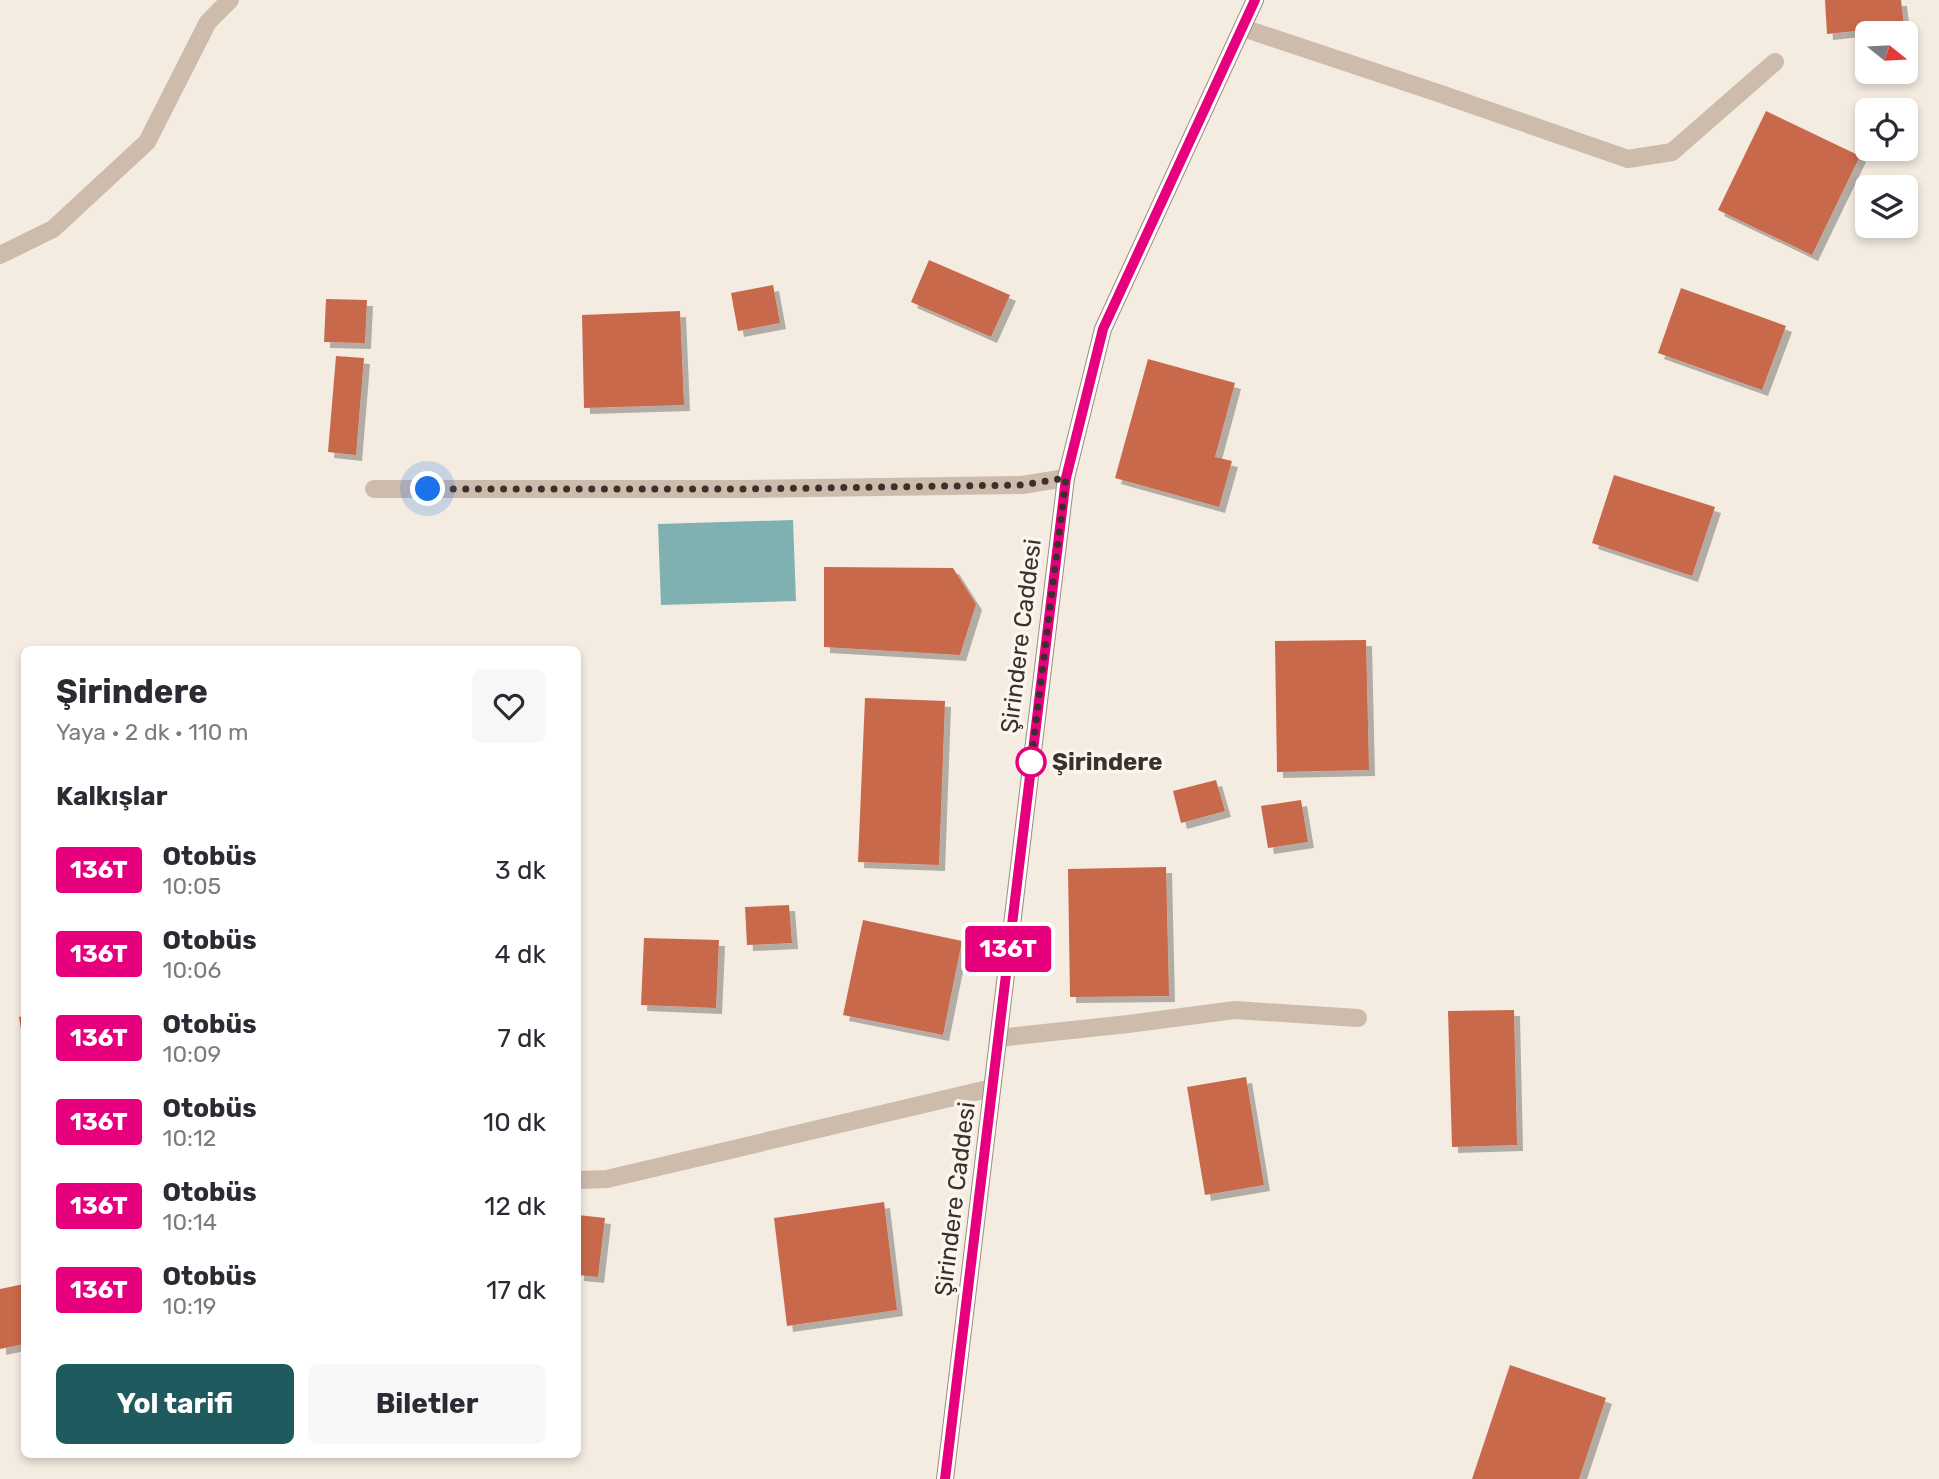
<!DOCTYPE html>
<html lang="tr">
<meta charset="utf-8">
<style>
:root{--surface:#fff;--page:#f7f7f7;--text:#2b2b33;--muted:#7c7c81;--accent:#1f5a5e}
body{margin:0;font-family:Rubik,sans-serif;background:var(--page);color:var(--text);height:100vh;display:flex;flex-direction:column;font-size:26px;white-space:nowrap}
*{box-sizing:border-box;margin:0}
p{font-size:23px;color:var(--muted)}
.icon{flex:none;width:38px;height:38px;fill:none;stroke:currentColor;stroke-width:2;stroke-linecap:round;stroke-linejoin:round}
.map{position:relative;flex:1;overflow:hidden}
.details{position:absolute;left:21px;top:646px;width:560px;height:812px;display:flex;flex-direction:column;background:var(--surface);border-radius:10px;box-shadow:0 4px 10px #0003}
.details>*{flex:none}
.badge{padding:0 14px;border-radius:5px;font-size:24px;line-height:46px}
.needle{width:46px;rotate:108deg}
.controls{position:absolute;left:1855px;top:21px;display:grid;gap:14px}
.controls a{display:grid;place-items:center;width:63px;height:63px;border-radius:10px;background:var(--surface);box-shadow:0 4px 10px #0003;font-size:35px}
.you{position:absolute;width:35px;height:35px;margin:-18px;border:5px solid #fff;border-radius:50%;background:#1a73e8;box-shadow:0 0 0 10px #1a73e833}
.map>.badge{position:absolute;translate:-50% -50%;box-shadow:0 0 0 4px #fff}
h2{padding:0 35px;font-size:26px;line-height:63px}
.round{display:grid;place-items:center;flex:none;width:74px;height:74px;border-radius:10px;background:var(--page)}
.head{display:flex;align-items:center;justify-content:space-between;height:119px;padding:0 35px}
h1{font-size:33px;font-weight:700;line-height:52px}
.cta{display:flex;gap:14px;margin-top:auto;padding:14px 35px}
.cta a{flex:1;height:80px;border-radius:10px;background:var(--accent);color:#fff;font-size:28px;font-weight:700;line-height:80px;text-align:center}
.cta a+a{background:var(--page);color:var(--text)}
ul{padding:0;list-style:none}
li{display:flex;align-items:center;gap:21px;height:84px;padding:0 35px}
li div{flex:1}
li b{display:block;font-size:26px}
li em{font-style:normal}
li .badge{min-width:77px;font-weight:700;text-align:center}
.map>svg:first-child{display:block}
.water{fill:#7fb0b2}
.building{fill:#c8694b;filter:url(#shadow)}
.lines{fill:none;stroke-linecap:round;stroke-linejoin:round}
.street{stroke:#cdbbac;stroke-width:18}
.secondary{stroke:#a18a7d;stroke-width:18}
.line-casing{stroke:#fff;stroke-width:16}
.line{stroke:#e6007e;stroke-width:10}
.walk{stroke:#3b302b;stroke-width:7;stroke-dasharray:0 12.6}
.stop-dot{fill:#fff;stroke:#e6007e;stroke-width:3.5}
.labels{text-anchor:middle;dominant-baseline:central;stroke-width:7;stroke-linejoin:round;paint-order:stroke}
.street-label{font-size:24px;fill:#3b302b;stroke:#fbf5ee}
.stop-label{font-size:24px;font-weight:bold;fill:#3b302b;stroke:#fbf5ee;text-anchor:start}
</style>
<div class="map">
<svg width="1939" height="1479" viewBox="0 0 1939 1479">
<defs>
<filter id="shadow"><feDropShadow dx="6" dy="6" stdDeviation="0" flood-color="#0004"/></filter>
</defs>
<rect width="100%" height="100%" fill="#f4ebe1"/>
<polygon class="water" points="793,520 796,601 661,605 658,524"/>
<g class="building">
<polygon points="1825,0 1901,0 1904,26 1827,34"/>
<polygon points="1766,111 1860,156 1812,255 1718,210"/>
<polygon points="929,260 1010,295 991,337 911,302"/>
<polygon points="773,285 780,323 738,331 731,293"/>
<polygon points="1681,288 1786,326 1762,390 1658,353"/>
<polygon points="326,299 367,300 365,343 324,342"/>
<polygon points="680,311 684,405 584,408 582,315"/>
<polygon points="336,356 364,358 356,455 328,452"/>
<polygon points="1148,359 1235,383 1215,457 1232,461 1219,507 1115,478"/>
<polygon points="1614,475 1715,507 1692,576 1592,543"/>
<polygon points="824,567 953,568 976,604 960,655 824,647"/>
<polygon points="1366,640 1369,770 1277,772 1275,641"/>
<polygon points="865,698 945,701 939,865 858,862"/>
<polygon points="1216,780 1225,811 1181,823 1173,791"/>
<polygon points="1301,800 1308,842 1268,848 1261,806"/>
<polygon points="1166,867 1169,996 1070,997 1068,869"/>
<polygon points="789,905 792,943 747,945 745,907"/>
<polygon points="863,920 962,941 943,1035 843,1015"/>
<polygon points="644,938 719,940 716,1008 641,1005"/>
<polygon points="1514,1010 1517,1145 1452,1147 1448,1011"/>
<polygon points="24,1016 24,1042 23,1042 19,1017"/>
<polygon points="1246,1077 1264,1185 1205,1195 1187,1087"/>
<polygon points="884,1202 897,1310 787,1326 774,1218"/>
<polygon points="578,1215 605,1218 598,1277 578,1275"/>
<polygon points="24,1284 24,1344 0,1349 0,1289"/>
<polygon points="1510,1365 1606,1398 1579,1479 1472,1479"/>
</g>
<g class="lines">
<g class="street">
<polyline points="1243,28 1441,94 1628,159 1672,152 1775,62"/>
<polyline points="0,255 53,229 147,142 208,22 230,0"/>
<polyline points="374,489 746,489 1022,485 1066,478"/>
<polyline points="998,1038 1128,1024 1235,1010 1358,1018"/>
<polyline points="578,1180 607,1179 992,1088"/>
</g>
<polyline class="secondary" points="945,1479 1066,478 1103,329 1255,0"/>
</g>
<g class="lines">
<g class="line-casing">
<polyline id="line" points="945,1479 1066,478 1103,329 1255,0"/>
</g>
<use href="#line" class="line"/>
<polyline class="walk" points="428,489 746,489 1021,485 1066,478 1031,762"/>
</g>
<circle class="stop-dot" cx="1031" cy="762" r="14"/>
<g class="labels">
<g class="street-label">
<text transform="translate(1021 636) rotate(-83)">Şirindere Caddesi</text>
<text transform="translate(955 1199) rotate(-83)">Şirindere Caddesi</text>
</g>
<g class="stop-label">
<text x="1052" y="762">Şirindere</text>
</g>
</g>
</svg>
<div class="controls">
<a><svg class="needle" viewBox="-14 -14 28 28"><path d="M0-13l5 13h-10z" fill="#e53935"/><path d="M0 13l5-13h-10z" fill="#7c7c81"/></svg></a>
<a><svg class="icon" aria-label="locate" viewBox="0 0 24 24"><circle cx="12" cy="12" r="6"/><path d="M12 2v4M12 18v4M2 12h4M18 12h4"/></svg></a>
<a><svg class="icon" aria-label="layers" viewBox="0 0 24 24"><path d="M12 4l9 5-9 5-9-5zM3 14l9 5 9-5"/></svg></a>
</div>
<div class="you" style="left:428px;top:489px"></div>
<b class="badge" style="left:1008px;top:949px;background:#e6007e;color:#fff">136T</b>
<section class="details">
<div class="head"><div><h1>Şirindere</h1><p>Yaya · 2 dk · 110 m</p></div><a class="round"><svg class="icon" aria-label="heart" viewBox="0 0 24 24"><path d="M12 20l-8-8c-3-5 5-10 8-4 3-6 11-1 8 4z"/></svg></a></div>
<h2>Kalkışlar</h2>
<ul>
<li><span class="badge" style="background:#e6007e;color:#fff">136T</span><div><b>Otobüs</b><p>10:05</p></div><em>3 dk</em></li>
<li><span class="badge" style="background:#e6007e;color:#fff">136T</span><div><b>Otobüs</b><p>10:06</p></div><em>4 dk</em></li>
<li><span class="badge" style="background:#e6007e;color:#fff">136T</span><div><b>Otobüs</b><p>10:09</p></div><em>7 dk</em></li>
<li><span class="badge" style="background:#e6007e;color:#fff">136T</span><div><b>Otobüs</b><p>10:12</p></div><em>10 dk</em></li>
<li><span class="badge" style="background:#e6007e;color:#fff">136T</span><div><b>Otobüs</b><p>10:14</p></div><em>12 dk</em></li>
<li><span class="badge" style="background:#e6007e;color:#fff">136T</span><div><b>Otobüs</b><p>10:19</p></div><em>17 dk</em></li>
</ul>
<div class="cta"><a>Yol tarifi</a><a>Biletler</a></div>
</section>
</div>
